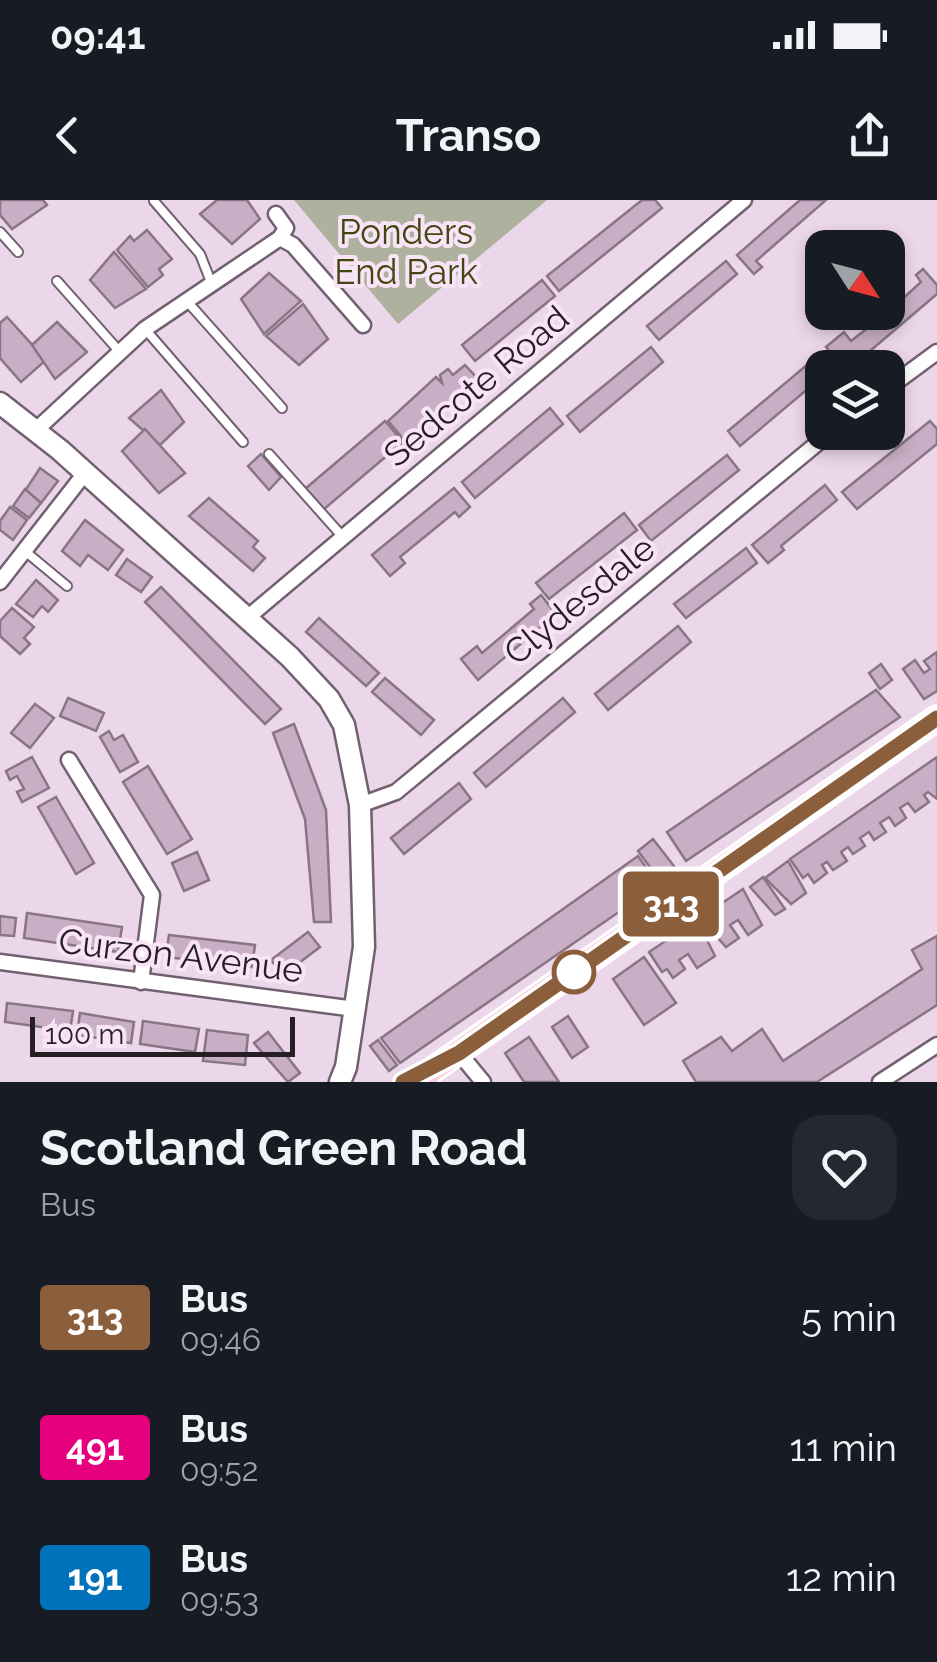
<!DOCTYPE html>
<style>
:root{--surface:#171b24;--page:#242831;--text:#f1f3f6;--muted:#9ea1a6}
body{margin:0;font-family:Raleway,sans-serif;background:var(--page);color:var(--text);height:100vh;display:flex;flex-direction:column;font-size:38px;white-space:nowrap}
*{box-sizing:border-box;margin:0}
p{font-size:32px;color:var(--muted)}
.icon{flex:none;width:55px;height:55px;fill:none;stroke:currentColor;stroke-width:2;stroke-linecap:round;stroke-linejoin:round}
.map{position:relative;height:882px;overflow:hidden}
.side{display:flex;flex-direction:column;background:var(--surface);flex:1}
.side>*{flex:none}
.badge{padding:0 20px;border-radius:8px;font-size:35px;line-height:65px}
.needle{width:65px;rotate:126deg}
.fabs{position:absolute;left:805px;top:30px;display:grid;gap:20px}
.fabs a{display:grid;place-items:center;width:100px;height:100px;border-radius:20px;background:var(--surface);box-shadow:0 5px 15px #0003;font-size:50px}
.scale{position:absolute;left:30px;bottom:25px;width:265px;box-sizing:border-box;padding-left:10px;border:5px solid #261e25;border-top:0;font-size:28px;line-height:35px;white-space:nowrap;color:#261e25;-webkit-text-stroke:8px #f9e4f7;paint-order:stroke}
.map>.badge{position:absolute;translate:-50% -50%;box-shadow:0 0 0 5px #fff}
.round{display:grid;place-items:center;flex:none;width:105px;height:105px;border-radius:30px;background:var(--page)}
.summary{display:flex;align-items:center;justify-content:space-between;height:170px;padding:0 40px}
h1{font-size:48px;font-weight:700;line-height:75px}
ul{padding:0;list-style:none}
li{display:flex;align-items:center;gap:30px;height:130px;padding:0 40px}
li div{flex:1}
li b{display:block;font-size:38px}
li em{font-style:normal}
li .badge{min-width:110px;font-weight:700;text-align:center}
.status{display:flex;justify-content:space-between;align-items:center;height:70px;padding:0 50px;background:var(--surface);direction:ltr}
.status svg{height:28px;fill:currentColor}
header{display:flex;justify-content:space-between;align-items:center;height:130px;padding:0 40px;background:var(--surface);font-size:45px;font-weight:700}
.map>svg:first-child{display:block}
.green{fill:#aeb19d}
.building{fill:#c9afc5;stroke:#887585;stroke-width:2.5}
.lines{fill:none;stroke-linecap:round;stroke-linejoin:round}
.lane-casing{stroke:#726070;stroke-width:12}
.street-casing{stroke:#726070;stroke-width:19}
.secondary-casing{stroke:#726070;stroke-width:25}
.primary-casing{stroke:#fff;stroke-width:28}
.lane{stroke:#fff;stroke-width:8}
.street{stroke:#fff;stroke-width:14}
.secondary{stroke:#fff;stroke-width:20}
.primary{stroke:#faced9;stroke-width:22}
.line-casing{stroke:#fff;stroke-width:22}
.line{stroke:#8b5e3c;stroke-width:15}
.stop-dot{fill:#fff;stroke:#8b5e3c;stroke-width:5}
.labels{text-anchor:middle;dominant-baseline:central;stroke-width:8;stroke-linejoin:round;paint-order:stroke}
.park-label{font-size:35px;fill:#424611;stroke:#f9e4f7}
.street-label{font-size:35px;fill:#261e25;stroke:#f9e4f7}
</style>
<div class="status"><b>09:41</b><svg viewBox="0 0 49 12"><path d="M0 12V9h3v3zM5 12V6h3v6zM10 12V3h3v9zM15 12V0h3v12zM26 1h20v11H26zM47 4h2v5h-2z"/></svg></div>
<header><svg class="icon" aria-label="back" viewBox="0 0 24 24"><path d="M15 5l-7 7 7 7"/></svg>Transo<svg class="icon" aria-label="share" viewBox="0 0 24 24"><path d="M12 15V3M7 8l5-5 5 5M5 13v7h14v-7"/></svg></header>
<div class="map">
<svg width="937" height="882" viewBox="0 0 937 882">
<rect width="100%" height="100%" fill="#ecd7ea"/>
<polygon class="green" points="294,0 547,0 398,124"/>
<g class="building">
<polygon points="0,0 43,0 47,5 12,29 0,15"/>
<polygon points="217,0 247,0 260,19 232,44 200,14"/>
<polygon points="642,0 655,0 662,8 559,91 547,76"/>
<polygon points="800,0 826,0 756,61 762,67 754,74 737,55"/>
<polygon points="147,30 172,59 159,69 163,75 148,87 117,50 130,36 134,41"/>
<polygon points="114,52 146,89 115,108 90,80"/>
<polygon points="726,61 737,74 659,140 647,126"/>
<polygon points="923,69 937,85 937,94 850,168 843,168 826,147 844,132 851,141 888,112 921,82 916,75"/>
<polygon points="269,73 301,101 264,134 241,99"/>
<polygon points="542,80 555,96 475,161 462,145"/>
<polygon points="303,104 328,139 299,165 266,136"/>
<polygon points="7,117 46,160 21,182 0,158 0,123"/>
<polygon points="57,122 87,152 55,179 32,145"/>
<polygon points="651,147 663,162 580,232 567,216"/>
<polygon points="814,159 822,177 740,246 728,231"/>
<polygon points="465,165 478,179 405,241 388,221 436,177 442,183 440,175 448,169 453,175"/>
<polygon points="161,190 184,222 160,245 129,218"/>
<polygon points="550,208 563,224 475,298 462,282"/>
<polygon points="385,221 403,242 323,310 305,289"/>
<polygon points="930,221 937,229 937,244 857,309 842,292"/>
<polygon points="145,229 185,273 159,293 122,251"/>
<polygon points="261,254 281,277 269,290 248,266"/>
<polygon points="727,255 739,270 651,341 639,325"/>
<polygon points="40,268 58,281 41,303 25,291"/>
<polygon points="825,285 837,300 781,346 784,350 768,363 752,345"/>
<polygon points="454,288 470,307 459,317 455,312 400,357 405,363 390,376 372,355"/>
<polygon points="25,289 41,303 29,318 13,306"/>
<polygon points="209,298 258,341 253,347 265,358 253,371 189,316"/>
<polygon points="10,307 27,320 13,340 0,330 0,321"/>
<polygon points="624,313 637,330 549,399 536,383"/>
<polygon points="85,320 123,350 108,370 88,355 80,366 62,351"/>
<polygon points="746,348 757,363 686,418 674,404"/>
<polygon points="127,359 152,377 141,392 116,375"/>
<polygon points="36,380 58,400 48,412 42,406 33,417 16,404"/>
<polygon points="161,387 281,509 265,524 145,402"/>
<polygon points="541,395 556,414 478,480 461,459 477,446 482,453 534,409 530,404"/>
<polygon points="12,408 34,427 24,438 30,444 20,454 0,436 0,421"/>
<polygon points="319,418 379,473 366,486 306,432"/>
<polygon points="678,426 691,442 608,510 595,494"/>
<polygon points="937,452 937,491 924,499 903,469 915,460 924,473 930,469 924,461"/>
<polygon points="881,464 892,480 880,489 869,473"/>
<polygon points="385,478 434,520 421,535 372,492"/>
<polygon points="876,490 900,517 686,661 667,632"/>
<polygon points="68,498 104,513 96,531 60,516"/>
<polygon points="563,498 575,512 486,587 474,573"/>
<polygon points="35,504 54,518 30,548 11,533"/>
<polygon points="294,524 326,610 331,722 314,722 305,619 273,533"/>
<polygon points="109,531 114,540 123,535 138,562 120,572 100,537"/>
<polygon points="32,557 49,588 22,602 17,592 24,589 17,576 10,580 6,571"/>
<polygon points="937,557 937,599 928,592 924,595 929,602 915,612 908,603 900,608 906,618 895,626 889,617 880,623 886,632 874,640 869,632 860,638 865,646 853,654 848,647 841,652 847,661 833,670 827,662 822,665 827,673 814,683 808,674 803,678 790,659"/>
<polygon points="148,566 192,639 167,654 123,582"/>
<polygon points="459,583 471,599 404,654 391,638"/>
<polygon points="56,597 94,663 76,674 38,607"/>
<polygon points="653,639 677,670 661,682 638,651"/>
<polygon points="197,652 209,680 184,691 172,663"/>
<polygon points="638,656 658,685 400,863 381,838"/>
<polygon points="788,661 806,693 791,704 765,678"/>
<polygon points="763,677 785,709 775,715 750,687"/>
<polygon points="743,689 762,725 748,735 738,720 730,725 739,738 726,747 700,718"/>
<polygon points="27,713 122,727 118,752 24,738"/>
<polygon points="0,716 16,718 14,736 0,735"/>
<polygon points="697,720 715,756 697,768 688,754 679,760 685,769 673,778 667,769 662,772 649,752"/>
<polygon points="308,732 320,747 283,775 271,760"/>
<polygon points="169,735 255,745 252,767 166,757"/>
<polygon points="937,736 937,805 817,882 696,882 683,861 721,837 732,851 762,829 783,861 922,769 912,750"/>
<polygon points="644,757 676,803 644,825 613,779"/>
<polygon points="7,803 73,811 70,831 5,822"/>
<polygon points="80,813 134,822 131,843 77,835"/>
<polygon points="568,816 588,847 572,858 552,827"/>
<polygon points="143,821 199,829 195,852 140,844"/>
<polygon points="207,830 248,835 245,865 203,861"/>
<polygon points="268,832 300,873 288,882 254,843"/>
<polygon points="529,837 559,882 524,882 505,853"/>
<polygon points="378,840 397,865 389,871 370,846"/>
</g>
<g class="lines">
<g class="lane-casing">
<g id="lane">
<polyline points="154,1 200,54 211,82"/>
<polyline points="0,32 18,52"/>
<polyline points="57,81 119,151"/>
<polyline points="185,99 282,208"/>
<polyline points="145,129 243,242"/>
<polyline points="269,254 342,336"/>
<polyline points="26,352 67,386"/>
</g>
</g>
<g class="street-casing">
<g id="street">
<polyline points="280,38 293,45 363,125"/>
<polyline points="888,188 937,152"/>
<polyline points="36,230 145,129 280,38 286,28 276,14"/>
<polyline points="0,382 85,273"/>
<polyline points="247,418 744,0"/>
<polyline points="69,560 152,695 141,782"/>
<polyline points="360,605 396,592 831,232"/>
<polyline points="0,762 355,809"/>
<polyline points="459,853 483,882"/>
<polyline points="880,882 937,845"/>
</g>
</g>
<g class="secondary-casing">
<polyline id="secondary" points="0,203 60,250 290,457 329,499 344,525 360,605 364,747 346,867 340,882"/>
</g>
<g class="primary-casing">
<polyline id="primary" points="423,882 431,871 937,518"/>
</g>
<use href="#lane" class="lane"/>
<use href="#street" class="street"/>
<use href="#secondary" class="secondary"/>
<use href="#primary" class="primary"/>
</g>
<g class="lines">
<g class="line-casing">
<polyline id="line" points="403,882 459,853 937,518"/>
</g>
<use href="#line" class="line"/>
</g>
<circle class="stop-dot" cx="574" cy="772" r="20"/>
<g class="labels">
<g class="park-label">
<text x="406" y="31">Ponders<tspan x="406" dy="40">End Park</tspan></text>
</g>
<g class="street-label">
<text transform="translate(476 186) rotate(-40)">Sedcote Road</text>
<text transform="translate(579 400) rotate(-39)">Clydesdale</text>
<text transform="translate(181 755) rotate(7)">Curzon Avenue</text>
</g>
</g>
</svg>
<div class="fabs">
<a><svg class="needle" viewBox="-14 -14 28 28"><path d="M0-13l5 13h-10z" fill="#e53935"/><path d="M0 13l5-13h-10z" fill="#9ea1a6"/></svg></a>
<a><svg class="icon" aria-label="layers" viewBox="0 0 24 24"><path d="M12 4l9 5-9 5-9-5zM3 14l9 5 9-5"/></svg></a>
</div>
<div class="scale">100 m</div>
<b class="badge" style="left:671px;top:704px;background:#8b5e3c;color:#fff">313</b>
</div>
<section class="side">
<div class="summary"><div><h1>Scotland Green Road</h1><p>Bus</p></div><a class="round"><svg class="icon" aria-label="heart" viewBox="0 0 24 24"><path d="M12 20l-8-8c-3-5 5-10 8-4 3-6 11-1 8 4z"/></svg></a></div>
<ul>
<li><span class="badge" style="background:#8b5e3c;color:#fff">313</span><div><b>Bus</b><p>09:46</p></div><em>5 min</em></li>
<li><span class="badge" style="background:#e6007e;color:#fff">491</span><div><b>Bus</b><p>09:52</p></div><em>11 min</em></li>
<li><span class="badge" style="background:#0072bc;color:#fff">191</span><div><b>Bus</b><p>09:53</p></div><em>12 min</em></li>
</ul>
</section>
